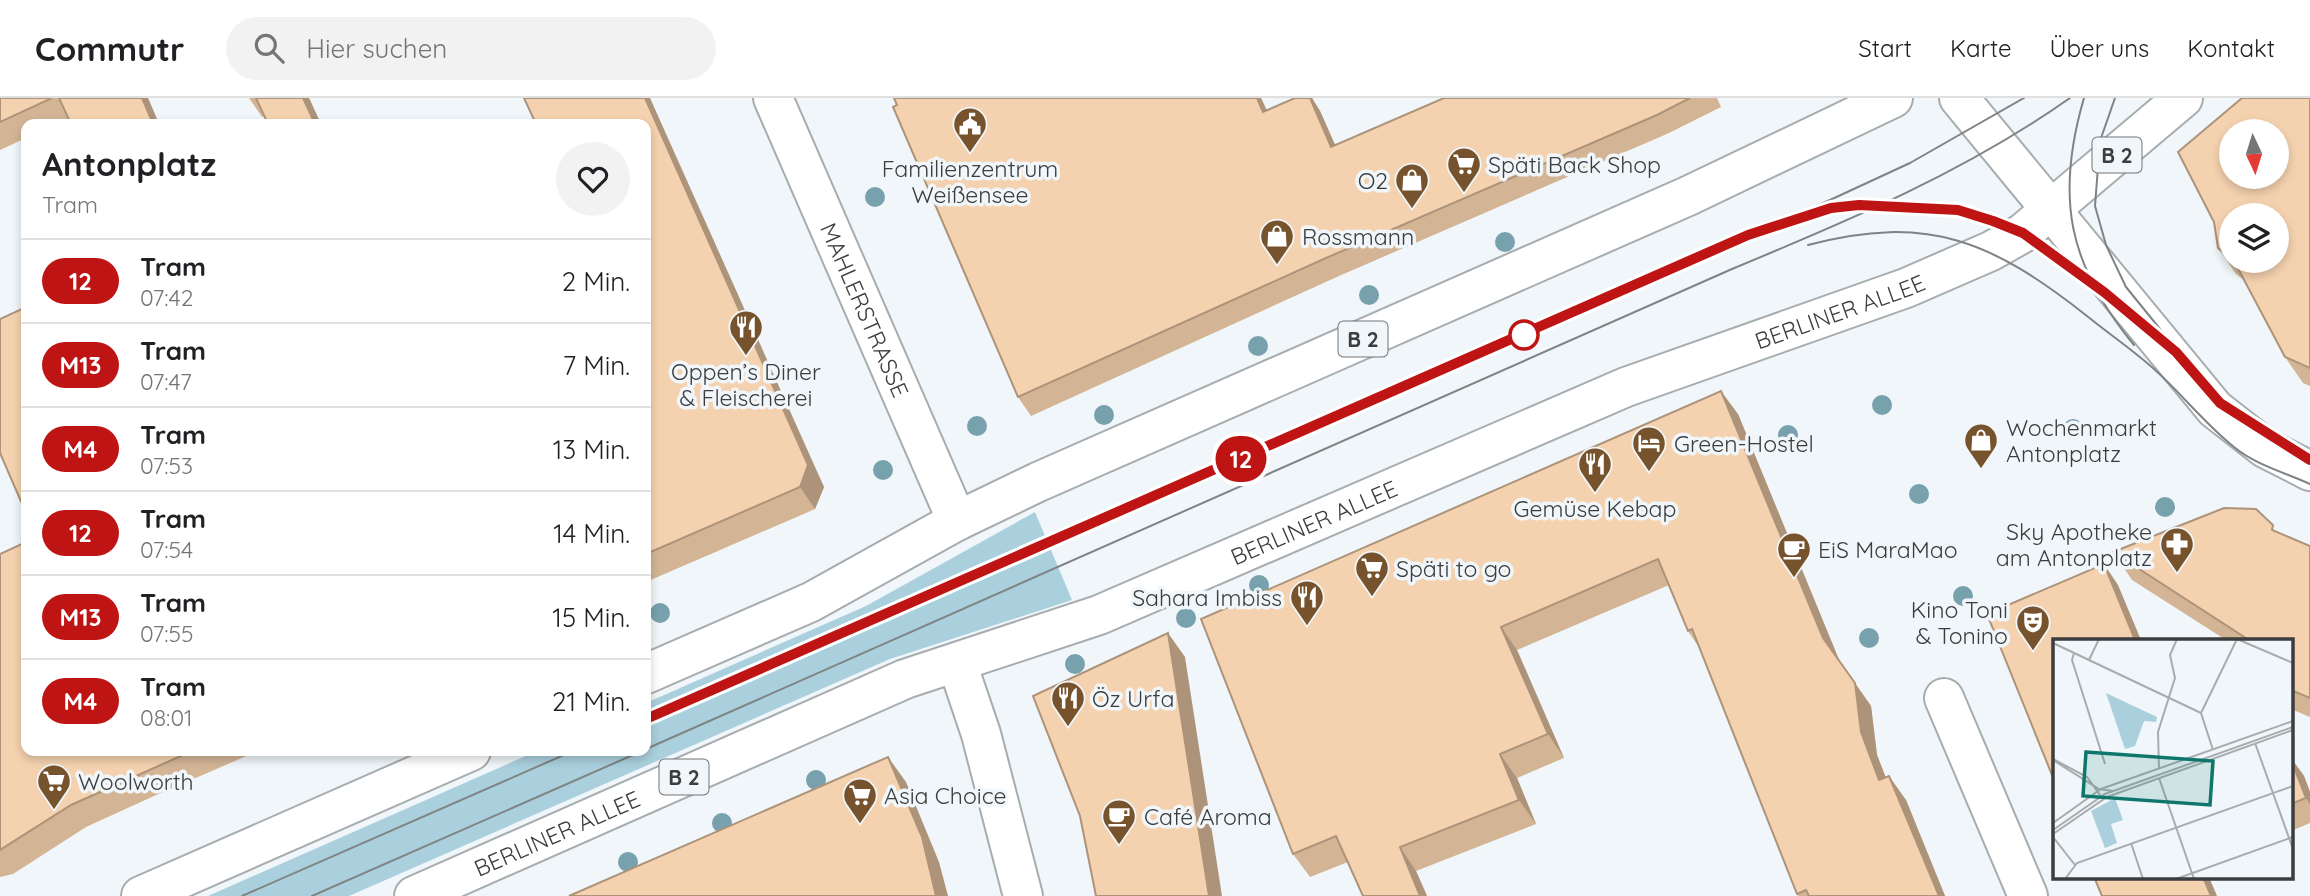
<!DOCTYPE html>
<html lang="de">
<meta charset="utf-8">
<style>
:root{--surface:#fff;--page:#f2f2f2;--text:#202124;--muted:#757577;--line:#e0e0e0}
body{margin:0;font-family:Quicksand,sans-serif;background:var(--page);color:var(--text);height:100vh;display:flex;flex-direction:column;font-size:26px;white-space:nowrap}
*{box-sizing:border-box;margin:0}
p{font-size:23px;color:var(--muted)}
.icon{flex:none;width:38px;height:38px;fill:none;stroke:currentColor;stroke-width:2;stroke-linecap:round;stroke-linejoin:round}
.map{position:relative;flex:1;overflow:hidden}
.side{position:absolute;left:21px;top:21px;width:630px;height:637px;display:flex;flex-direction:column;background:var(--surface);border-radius:14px;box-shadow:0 4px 10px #0003}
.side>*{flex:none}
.badge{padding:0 14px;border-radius:23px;font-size:24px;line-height:46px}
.needle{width:46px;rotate:176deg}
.controls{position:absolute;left:2219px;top:21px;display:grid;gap:14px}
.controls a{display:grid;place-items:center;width:70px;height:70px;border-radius:50%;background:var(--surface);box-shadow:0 4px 10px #0003;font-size:35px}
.map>.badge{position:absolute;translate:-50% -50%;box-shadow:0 0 0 4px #fff}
.round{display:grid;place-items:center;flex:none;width:74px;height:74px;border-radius:37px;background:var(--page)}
.head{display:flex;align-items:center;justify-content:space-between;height:119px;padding:0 21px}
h1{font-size:33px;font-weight:800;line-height:52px}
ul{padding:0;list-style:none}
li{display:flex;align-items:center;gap:21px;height:84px;padding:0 21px;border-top:2px solid var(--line)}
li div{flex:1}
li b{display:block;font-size:26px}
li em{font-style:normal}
li .badge{min-width:77px;font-weight:700;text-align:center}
header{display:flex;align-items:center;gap:42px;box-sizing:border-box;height:98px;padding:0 35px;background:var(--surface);border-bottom:2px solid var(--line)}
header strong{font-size:33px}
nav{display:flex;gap:38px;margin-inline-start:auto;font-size:24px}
.search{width:490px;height:63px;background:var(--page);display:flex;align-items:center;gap:18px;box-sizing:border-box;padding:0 24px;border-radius:38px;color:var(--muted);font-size:26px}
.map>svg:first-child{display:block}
.green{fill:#aad0dd}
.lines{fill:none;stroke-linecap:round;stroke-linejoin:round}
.street-casing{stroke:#a7adaf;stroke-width:42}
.secondary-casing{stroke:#a7adaf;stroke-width:42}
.primary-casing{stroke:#a7adaf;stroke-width:42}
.street{stroke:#fff;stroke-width:38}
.secondary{stroke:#fff;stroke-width:38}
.primary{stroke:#fff;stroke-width:38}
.tram{stroke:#808385;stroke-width:2}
.tree{fill:#77a1ac}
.wall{fill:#d3b596;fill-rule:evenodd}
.shaded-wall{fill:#ac937a}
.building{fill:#f5d2af;stroke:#ac937a;stroke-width:2;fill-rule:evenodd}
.line-casing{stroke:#fff;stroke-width:16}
.line{stroke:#be1414;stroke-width:10}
.stop-dot{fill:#fff;stroke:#be1414;stroke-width:3.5}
.labels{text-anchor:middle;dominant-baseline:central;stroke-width:7;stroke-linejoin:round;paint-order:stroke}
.shield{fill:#f0f6f9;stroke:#717476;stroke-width:2}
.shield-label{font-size:21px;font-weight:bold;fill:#3b3d3e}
.poi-label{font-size:23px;fill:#3b3d3e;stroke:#f0f6f9;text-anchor:start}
.street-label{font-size:23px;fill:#3b3d3e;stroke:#f0f6f9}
.inset-road{fill:none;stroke:#a8acae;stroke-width:2}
.view{fill:#0f766e;fill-opacity:0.15;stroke:#0f766e;stroke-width:3.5}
.inset-edge{fill:none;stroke:#3b3d3e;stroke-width:3.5}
</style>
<header>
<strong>Commutr</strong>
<div class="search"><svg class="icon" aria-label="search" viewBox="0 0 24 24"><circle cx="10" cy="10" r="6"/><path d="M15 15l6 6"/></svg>Hier suchen</div>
<nav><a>Start</a><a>Karte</a><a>Über uns</a><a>Kontakt</a></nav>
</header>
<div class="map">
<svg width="2310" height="798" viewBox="0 0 2310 798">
<rect width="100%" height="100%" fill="#f0f6f9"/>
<polygon class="green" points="1035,414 1072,502 890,561 349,798 208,798 537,653 646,653 646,605 866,508"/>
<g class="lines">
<g class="street-casing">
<g id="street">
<path id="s1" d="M773,0L957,423"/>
<polyline points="957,565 981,636 1023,798"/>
<polyline points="1944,600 2028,798"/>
</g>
</g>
<g class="secondary-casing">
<polyline id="secondary" points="1959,0 2215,311 2265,350 2310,373"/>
</g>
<g class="primary-casing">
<g id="primary">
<polyline points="646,576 811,504 957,423 1038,384 1688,98 1893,0"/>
<polyline points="141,798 471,653"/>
<path id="s2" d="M414,798L905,581L1099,517L1626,289L1906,190L1991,153L2023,135L2183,0"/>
</g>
</g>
<use href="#street" class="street"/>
<use href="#secondary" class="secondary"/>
<use href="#primary" class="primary"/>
<g class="tram">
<path d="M2084,0C2055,99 2068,167 2134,247"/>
<polyline points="2115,0 2100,43 2095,108 2106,147 2126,189 2220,305 2310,361"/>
<path d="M1819,114C1877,97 1972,106 2024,136C2076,166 2130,215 2176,254"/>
<path d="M1808,147C1929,115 1993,144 2087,218C2109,236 2133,252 2154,271C2182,296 2205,326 2234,349C2254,366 2286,375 2310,386"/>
<polyline points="646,621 1830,102 1910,65 2024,0"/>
<path d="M646,651L1732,171C1850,122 1965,74 2070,0"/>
<polyline points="242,798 573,653"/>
<polyline points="312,798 642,653"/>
</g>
</g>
<g class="tree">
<circle cx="875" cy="99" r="10"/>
<circle cx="1505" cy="144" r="10"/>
<circle cx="1369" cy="197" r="10"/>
<circle cx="1258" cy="248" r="10"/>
<circle cx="1882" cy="307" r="10"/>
<circle cx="1104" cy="317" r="10"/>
<circle cx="977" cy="328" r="10"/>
<circle cx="2073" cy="331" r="10"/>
<circle cx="1788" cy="337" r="10"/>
<circle cx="883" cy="372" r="10"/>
<circle cx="1919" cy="396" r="10"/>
<circle cx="2165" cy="409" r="10"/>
<circle cx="1259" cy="487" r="10"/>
<circle cx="1963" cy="498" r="10"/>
<circle cx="660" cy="515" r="10"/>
<circle cx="1186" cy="520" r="10"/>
<circle cx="1869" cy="540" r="10"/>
<circle cx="1075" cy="566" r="10"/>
<circle cx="816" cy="682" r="10"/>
<circle cx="722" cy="725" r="10"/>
<circle cx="628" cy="764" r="10"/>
</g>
<g class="wall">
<polygon points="0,0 148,0 159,26 71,26 68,21 58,26 26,26 26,40 0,52"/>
<polygon points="249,0 309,0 321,26 268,26 264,18 262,19"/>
<polygon points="1261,0 1267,12 1295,0 1312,0 1320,13 1335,47 1444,0 1717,0 1721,9 1669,35 1339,178 1031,318 1018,299"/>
<path d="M2310,0V288L2303,285L2285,259L2245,183L2236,176L2218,150L2214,124ZM2231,117L2277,163H2231Z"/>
<polygon points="646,26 824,389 815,411 646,484"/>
<polygon points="1738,316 1839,563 1871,608 1877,657 1886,680 1906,702 1945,798 1798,798 1700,551 1688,533 1669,487 1517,552 1564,660 1517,680 1536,726 1416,773 1427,798 1363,798 1348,764 1310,779 1293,756 1201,521"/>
<polygon points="2278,434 2310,448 2310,619 2291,611 2291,542 2226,542 2132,482 2113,454"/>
<polygon points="0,456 26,653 258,653 154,698 86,729 13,776 0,779"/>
<polygon points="2291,660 2304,678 2310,694 2310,725 2291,733"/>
</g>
<g class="shaded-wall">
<polygon points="142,0 148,0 159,26 154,26 152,23"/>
<polygon points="303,0 309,0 321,26 315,26"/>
<polygon points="645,0 650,0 824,389 815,411 800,389"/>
<polygon points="1257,0 1261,0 1275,32 1263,14"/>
<polygon points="1310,0 1312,0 1320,13 1344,67 1331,49"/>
<polygon points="1721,293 1738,316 1840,564 1823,540"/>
<polygon points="2104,466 2118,487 2141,542 2135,542"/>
<polygon points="1501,529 1517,552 1564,660 1548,636"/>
<polygon points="1168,535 1185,559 1222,798 1209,798"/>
<polygon points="1855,585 1871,608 1877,657 1896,706 1879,682 1861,634"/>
<polygon points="1500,656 1517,680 1536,726 1519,702"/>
<polygon points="888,659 906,684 939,764 948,798 936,798"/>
<polygon points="2291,660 2304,678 2310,694 2310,706 2306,700"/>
<polygon points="1889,678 1906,702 1945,798 1939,798"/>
<polygon points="1400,749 1416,773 1427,798 1420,798"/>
<polygon points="2203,779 2209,779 2217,798 2211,798"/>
</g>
<g class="building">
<polygon points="0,0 52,0 0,24"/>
<polygon points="59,0 142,0 152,23 145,26 71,26"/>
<polygon points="256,0 303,0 315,26 268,26"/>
<polygon points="524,0 645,0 808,367 800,389 646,456 646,26 536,26"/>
<polygon points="894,0 1257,0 1263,14 1295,0 1310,0 1331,49 1444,0 1690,0 1657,17 1326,160 1018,299 893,9 897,7"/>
<path d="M2242,0H2310V270L2285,259L2234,163H2277V117H2231V161L2218,150L2214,124L2178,54ZM2231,33H2277V79H2231Z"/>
<polygon points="26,209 26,262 25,263 26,267 26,415 0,355 0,221"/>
<polygon points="1721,293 1823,540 1855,585 1861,634 1879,682 1889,678 1939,798 1809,798 1806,792 1797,796 1692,531 1688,533 1658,461 1501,529 1548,636 1500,656 1519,702 1400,749 1420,798 1363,798 1336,738 1293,756 1201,521"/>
<polygon points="2224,410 2256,411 2273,427 2272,432 2310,448 2310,600 2291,592 2291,542 2249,542 2113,454"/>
<polygon points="26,444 26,653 192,653 71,707 0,752 0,456"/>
<polygon points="2104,466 2135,542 2054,542 2054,682 1987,516"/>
<polygon points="1168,535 1209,798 1096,798 1080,718 1033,598"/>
<polygon points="888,659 922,739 936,798 569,798"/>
<polygon points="2291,662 2306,700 2291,706"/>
<polygon points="2094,779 2203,779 2211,798 2102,798"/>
</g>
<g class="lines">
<g class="line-casing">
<polyline id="line" points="646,621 1748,137 1831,110 1859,107 1958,112 1993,123 2023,135 2104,194 2176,254 2220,305 2310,362"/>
</g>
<use href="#line" class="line"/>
</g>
<defs>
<g id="civic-pin" transform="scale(1.75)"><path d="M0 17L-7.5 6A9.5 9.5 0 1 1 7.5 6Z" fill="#76532c" stroke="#f0f6f9"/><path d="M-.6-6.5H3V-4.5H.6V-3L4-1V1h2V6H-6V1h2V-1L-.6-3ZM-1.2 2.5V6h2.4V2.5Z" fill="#fff"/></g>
<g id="supermarket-pin" transform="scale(1.75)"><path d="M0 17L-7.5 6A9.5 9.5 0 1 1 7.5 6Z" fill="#76532c" stroke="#f0f6f9"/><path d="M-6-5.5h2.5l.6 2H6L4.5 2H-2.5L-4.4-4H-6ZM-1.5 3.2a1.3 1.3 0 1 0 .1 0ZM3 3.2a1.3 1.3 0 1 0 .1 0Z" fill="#fff"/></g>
<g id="shop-pin" transform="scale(1.75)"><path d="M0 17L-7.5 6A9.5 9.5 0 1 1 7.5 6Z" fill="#76532c" stroke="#f0f6f9"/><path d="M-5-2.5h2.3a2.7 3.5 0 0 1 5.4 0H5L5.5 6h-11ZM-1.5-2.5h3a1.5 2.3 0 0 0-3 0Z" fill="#fff"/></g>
<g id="restaurant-pin" transform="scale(1.75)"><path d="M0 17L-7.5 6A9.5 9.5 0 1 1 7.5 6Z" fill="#76532c" stroke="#f0f6f9"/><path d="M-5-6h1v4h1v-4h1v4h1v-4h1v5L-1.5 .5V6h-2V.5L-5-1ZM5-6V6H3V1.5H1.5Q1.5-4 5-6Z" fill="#fff"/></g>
<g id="hotel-pin" transform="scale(1.75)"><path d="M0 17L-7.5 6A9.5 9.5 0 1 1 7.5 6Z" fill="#76532c" stroke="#f0f6f9"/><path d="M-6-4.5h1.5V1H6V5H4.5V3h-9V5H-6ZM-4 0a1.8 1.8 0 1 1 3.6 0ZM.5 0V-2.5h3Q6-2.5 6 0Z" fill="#fff"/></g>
<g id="pharmacy-pin" transform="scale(1.75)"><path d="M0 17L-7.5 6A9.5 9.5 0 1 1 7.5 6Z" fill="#76532c" stroke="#f0f6f9"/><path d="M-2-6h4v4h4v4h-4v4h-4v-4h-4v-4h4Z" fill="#fff"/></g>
<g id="cafe-pin" transform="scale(1.75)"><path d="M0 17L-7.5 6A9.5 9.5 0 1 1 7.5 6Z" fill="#76532c" stroke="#f0f6f9"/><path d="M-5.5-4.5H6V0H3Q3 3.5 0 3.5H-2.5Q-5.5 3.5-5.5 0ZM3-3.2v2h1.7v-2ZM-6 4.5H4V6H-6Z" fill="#fff"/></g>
<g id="theatre-pin" transform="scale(1.75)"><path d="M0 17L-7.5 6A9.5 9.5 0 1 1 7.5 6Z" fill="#76532c" stroke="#f0f6f9"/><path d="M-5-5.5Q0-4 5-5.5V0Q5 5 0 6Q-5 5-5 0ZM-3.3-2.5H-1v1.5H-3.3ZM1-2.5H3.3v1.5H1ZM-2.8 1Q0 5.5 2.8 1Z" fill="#fff"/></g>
</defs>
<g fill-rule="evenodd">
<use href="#civic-pin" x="970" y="26"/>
<use href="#supermarket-pin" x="1464" y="66"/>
<use href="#shop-pin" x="1412" y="82"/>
<use href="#shop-pin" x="1277" y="138"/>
<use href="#restaurant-pin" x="746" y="229"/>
<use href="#shop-pin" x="1981" y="342"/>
<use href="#hotel-pin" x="1649" y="345"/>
<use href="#restaurant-pin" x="1595" y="366"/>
<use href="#pharmacy-pin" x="2177" y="446"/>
<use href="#cafe-pin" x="1794" y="451"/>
<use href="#supermarket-pin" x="1372" y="470"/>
<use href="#restaurant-pin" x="1307" y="499"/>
<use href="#theatre-pin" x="2033" y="524"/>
<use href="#restaurant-pin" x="1068" y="600"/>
<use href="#supermarket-pin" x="54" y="683"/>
<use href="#supermarket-pin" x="860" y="697"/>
<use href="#cafe-pin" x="1119" y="718"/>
</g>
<circle class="stop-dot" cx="1524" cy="237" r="14"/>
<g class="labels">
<g class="shield">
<rect x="2092.5" y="39.5" width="49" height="35" rx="5"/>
<rect x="1338.5" y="223.5" width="49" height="35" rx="5"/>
<rect x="659.5" y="661.5" width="49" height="35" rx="5"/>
</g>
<g class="shield-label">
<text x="2117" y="57">B 2</text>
<text x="1363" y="241">B 2</text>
<text x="684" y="679">B 2</text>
</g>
<g class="poi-label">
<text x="1488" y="66">Späti Back Shop</text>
<text x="970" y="70" text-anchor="middle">Familienzentrum<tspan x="970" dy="26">Weißensee</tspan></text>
<text x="1388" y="82" text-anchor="end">O2</text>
<text x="1302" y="138">Rossmann</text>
<text x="746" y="273" text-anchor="middle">Oppen’s Diner<tspan x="746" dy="26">&amp; Fleischerei</tspan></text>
<text x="2006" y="329">Wochenmarkt<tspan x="2006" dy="26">Antonplatz</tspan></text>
<text x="1674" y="345">Green-Hostel</text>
<text x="1595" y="410" text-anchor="middle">Gemüse Kebap</text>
<text x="2152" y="433" text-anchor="end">Sky Apotheke<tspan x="2152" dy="26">am Antonplatz</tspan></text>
<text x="1818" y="451">EiS MaraMao</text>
<text x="1396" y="470">Späti to go</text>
<text x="1282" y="499" text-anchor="end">Sahara Imbiss</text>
<text x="2008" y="511" text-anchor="end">Kino Toni<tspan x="2008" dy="26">&amp; Tonino</tspan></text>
<text x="1092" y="600">Öz Urfa</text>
<text x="78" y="683">Woolworth</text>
<text x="884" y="697">Asia Choice</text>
<text x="1144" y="718">Café Aroma</text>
</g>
<g class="street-label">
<text stroke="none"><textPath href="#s2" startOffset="1542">BERLINER ALLEE</textPath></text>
<text stroke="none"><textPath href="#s1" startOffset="231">MAHLERSTRASSE</textPath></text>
<text stroke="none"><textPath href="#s2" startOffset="975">BERLINER ALLEE</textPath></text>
<text stroke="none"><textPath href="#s2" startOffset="156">BERLINER ALLEE</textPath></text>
</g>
</g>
<g transform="translate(2053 541)">
<rect width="240" height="240" fill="#f0f6f9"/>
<path d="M53,54L104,78L103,83L91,82L82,107L72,110ZM62,159L70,181L58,185L64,204L52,209L38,172Z" fill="#aad0dd"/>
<path class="inset-road" d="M184,0L240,24M0,4L148,74M21,14L19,21L52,125M36,21L46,0M202,104L240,210M160,111L148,74L184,0M0,120L34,138L50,160M0,121L46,150L60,152M106,130L105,93L122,39L117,16L124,0M106,139L141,240M0,184L48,150L240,82M0,191L52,155L240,88M0,195L54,158L240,91M0,198L22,226M78,204L90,240M12,240L24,224L240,147M123,240L240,198"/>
<path class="view" d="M33,113L160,122L157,166L30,157Z"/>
<rect width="240" height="240" class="inset-edge"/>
</g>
</svg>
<div class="controls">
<a><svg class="needle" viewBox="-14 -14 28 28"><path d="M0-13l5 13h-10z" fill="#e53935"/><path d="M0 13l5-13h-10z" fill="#757577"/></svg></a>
<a><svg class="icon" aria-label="layers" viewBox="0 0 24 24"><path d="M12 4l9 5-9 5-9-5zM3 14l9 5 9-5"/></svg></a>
</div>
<b class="badge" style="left:1241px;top:361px;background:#be1414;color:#fff">12</b>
<section class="side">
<div class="head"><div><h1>Antonplatz</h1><p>Tram</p></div><a class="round"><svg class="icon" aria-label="heart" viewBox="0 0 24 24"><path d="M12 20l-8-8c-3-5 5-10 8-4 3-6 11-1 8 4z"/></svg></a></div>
<ul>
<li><span class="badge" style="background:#be1414;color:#fff">12</span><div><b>Tram</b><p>07:42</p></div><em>2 Min.</em></li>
<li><span class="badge" style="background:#be1414;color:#fff">M13</span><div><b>Tram</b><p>07:47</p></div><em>7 Min.</em></li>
<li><span class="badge" style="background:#be1414;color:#fff">M4</span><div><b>Tram</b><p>07:53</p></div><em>13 Min.</em></li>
<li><span class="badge" style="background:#be1414;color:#fff">12</span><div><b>Tram</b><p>07:54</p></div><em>14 Min.</em></li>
<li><span class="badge" style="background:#be1414;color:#fff">M13</span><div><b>Tram</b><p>07:55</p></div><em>15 Min.</em></li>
<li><span class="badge" style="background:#be1414;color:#fff">M4</span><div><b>Tram</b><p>08:01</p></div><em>21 Min.</em></li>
</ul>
</section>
</div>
